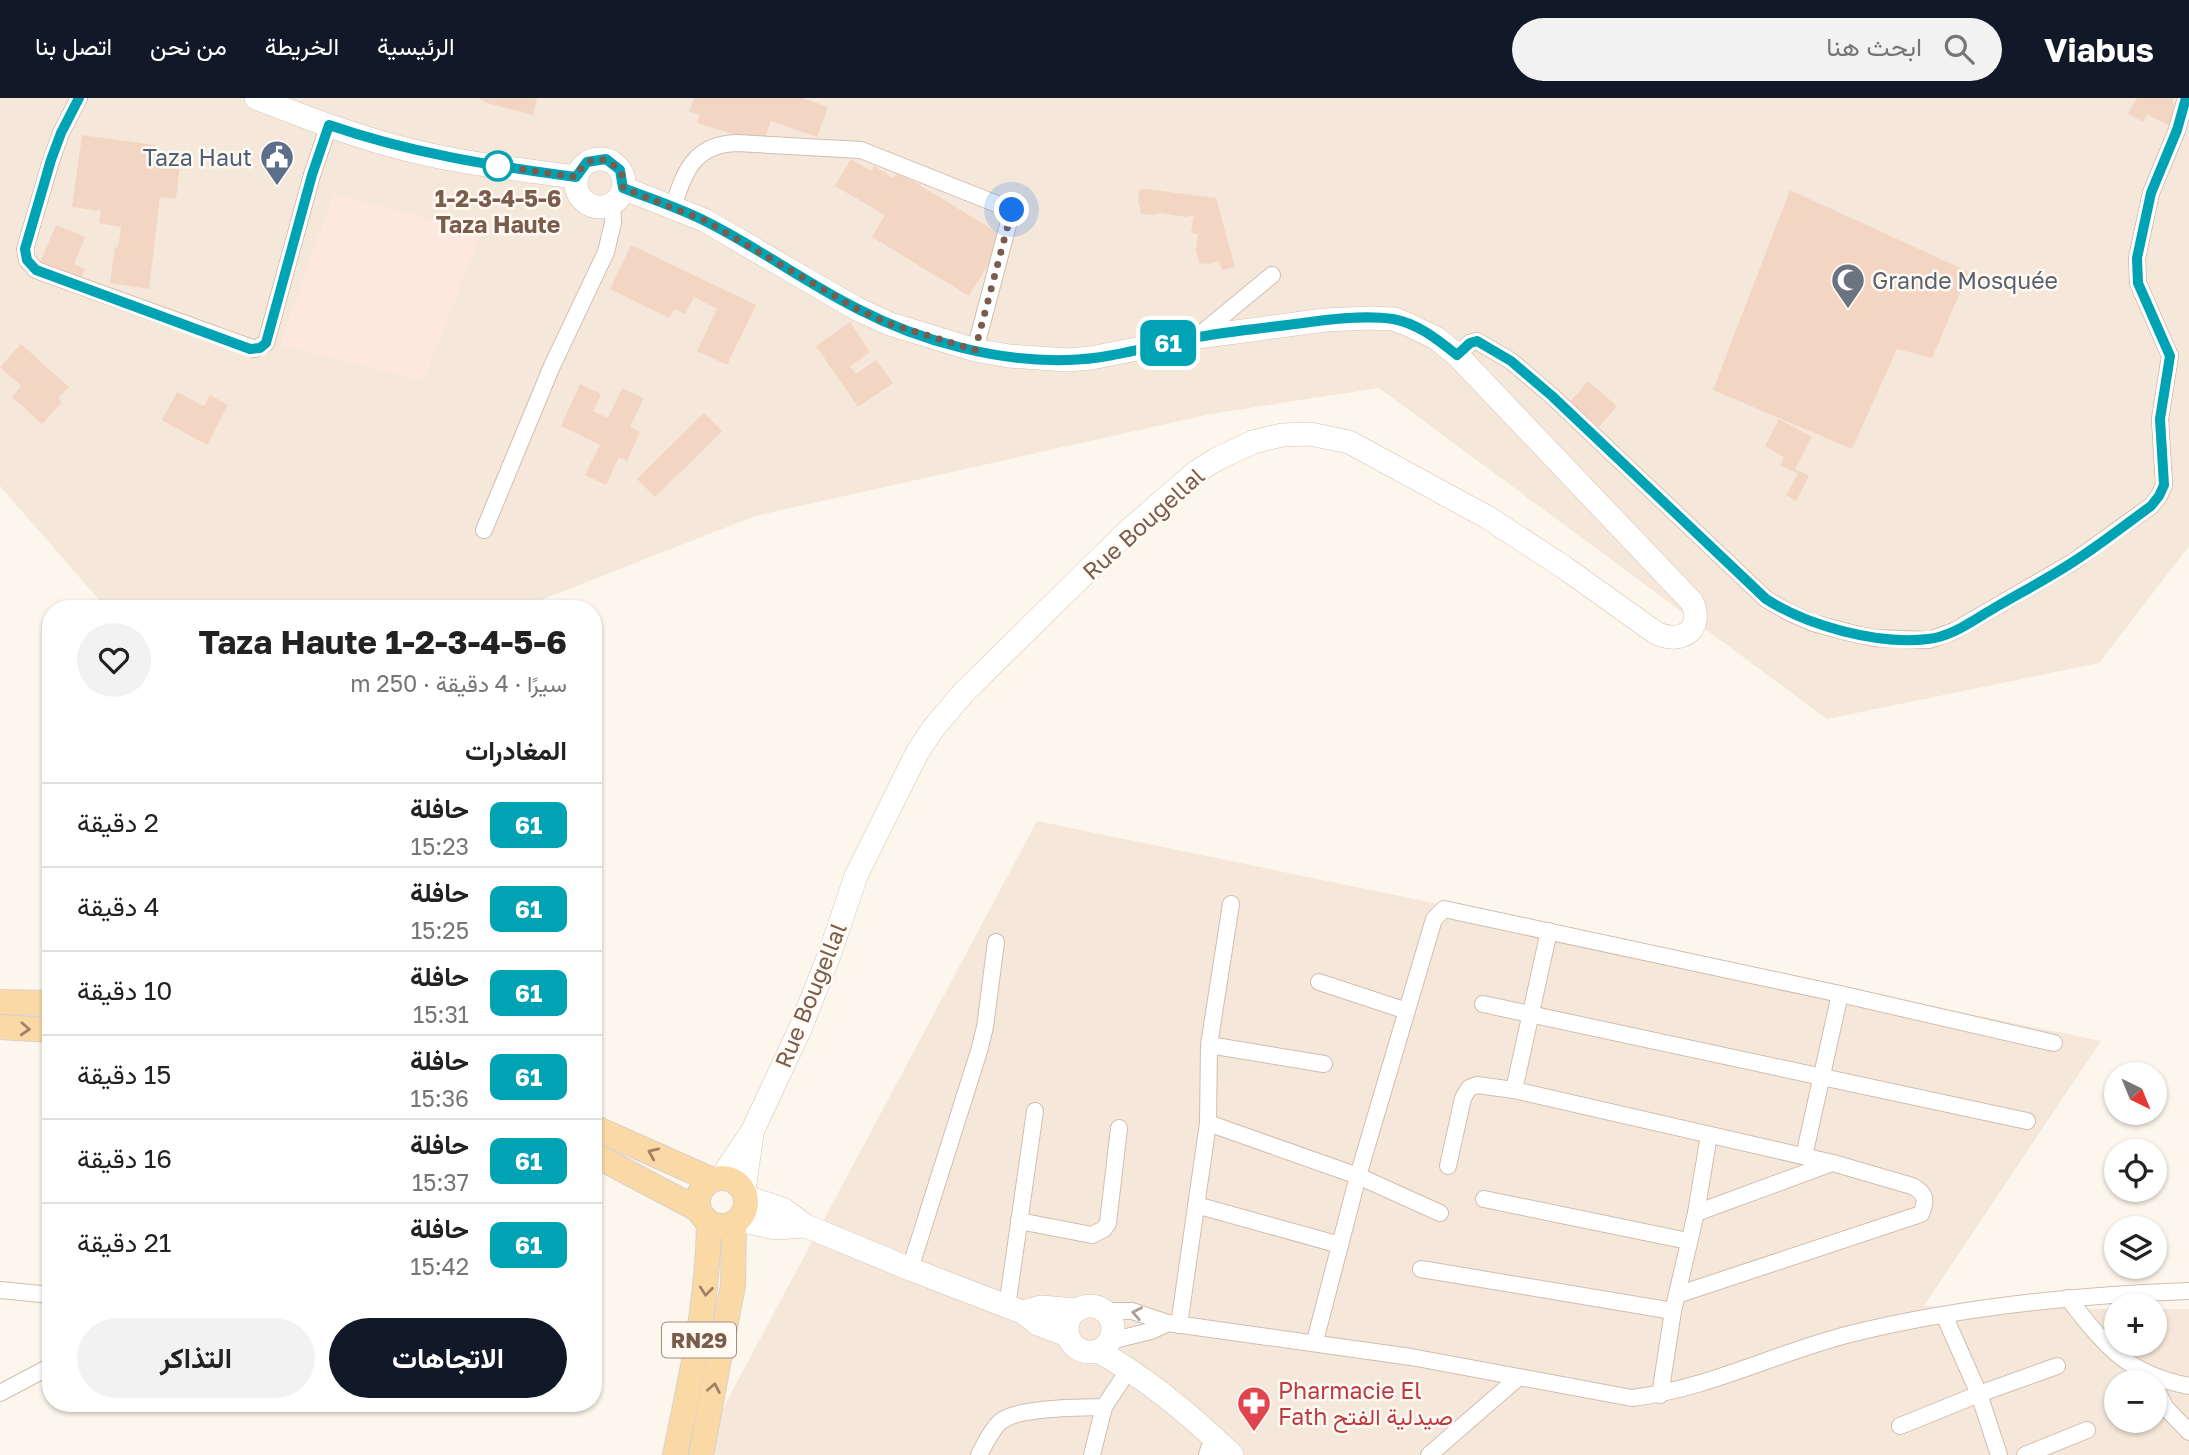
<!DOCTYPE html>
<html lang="ar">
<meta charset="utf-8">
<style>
:root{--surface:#fff;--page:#f2f2f2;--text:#222;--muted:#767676;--line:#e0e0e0;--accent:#111827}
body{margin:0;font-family:"Golos Text",Vazirmatn,sans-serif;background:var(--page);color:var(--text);direction:rtl;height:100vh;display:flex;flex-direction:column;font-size:26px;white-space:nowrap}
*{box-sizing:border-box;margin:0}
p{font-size:23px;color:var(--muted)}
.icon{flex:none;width:38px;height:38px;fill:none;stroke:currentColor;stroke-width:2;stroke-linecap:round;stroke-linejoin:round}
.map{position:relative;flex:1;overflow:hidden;direction:ltr}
.side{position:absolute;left:42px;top:502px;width:560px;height:812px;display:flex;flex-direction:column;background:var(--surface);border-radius:28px;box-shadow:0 2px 5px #0004;direction:rtl}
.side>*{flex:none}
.badge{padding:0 14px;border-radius:10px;font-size:24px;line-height:46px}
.needle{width:46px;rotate:137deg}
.buttons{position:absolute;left:2104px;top:964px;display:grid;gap:14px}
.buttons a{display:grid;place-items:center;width:63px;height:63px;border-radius:50%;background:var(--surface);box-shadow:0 2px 5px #0004;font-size:35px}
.you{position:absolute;width:35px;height:35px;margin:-18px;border:5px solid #fff;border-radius:50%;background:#1a73e8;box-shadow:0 0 0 10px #1a73e833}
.map>.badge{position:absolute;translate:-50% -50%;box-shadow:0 0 0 4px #fff}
h2{padding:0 35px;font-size:26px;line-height:63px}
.round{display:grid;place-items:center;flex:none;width:74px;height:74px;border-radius:37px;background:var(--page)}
.headline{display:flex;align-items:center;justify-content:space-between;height:119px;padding:0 35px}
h1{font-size:33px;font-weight:700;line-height:52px}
.action{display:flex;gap:14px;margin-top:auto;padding:14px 35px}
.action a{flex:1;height:80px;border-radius:42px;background:var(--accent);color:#fff;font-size:28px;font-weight:700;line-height:80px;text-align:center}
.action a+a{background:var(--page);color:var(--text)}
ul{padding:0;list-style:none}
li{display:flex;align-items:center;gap:21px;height:84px;padding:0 35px;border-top:2px solid var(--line)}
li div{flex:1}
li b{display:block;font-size:26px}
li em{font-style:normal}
li .badge{min-width:77px;font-weight:700;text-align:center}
header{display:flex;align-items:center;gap:42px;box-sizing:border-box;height:98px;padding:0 35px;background:var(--accent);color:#fff}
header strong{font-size:33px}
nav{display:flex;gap:38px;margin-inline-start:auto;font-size:24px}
.search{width:490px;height:63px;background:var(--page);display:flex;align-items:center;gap:18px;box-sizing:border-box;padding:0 24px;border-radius:38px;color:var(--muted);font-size:26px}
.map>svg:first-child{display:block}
.residential{fill:#f5e8da;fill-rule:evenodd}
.commercial{fill:#fde8e0}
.building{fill:#f3d5c3}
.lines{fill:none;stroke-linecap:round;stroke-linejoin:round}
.street-casing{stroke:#d1beb0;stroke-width:18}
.secondary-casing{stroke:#d6c0b0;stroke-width:24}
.primary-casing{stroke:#dad1cd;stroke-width:26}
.street{stroke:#fff;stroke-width:16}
.secondary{stroke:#fff;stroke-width:23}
.primary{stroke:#fbd9a5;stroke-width:24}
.oneway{stroke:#a18267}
.oneway2{stroke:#af9d94}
.line-casing{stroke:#fff;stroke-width:16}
.line{stroke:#00a3b4;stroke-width:10}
.walk{stroke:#7a5c4d;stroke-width:7;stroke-dasharray:0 12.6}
.stop-dot{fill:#fff;stroke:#00a3b4;stroke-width:3.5}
.labels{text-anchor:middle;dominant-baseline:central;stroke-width:5;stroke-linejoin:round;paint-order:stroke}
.shield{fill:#fffaf3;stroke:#a28b7f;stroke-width:2}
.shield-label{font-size:21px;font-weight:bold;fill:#7a5c4d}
.service-label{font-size:23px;fill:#4e5e75;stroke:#fffaf3;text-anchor:end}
.stop-label{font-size:23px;font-weight:bold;fill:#7a5c4d;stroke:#fffaf3}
.worship-label{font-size:23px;fill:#5b616d;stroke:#fffaf3;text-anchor:start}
.street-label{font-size:23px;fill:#7a5c4d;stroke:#fffaf3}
.health-label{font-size:23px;fill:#be3a42;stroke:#fffaf3;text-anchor:start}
</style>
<header>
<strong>Viabus</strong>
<div class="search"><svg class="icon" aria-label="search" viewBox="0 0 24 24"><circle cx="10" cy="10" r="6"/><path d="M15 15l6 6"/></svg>ابحث هنا</div>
<nav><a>الرئيسية</a><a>الخريطة</a><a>من نحن</a><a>اتصل بنا</a></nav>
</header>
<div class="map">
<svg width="2189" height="1357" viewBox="0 0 2189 1357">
<rect width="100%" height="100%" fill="#fdf6ec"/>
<g class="residential">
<polygon points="0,0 2189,0 2189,448 2099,565 1827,621 1379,290 1211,316 755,418 518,511 107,511 0,388"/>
<path d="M1037,723L2101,943L1924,1208L2116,1211V1246H2154V1211H2189V1357H698ZM2116,1284H2154V1323H2116Z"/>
</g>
<polygon class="commercial" points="334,95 481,136 423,283 280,247"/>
<g class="building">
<polygon points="477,0 537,0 533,17 490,6"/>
<polygon points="694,0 803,0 828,9 817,39 771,23 763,45 697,25 700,17 689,13"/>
<polygon points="2137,0 2172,0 2177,17 2171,29 2147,16 2143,24 2128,16"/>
<polygon points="82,37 155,47 154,55 181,59 176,101 160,99 149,191 110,185 115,149 118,150 121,129 99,125 101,113 72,109"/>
<polygon points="851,61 871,73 874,68 893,80 898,74 1005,139 969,198 872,139 885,117 835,88"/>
<polygon points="1145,91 1216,100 1235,169 1222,172 1219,163 1207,166 1199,165 1196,152 1198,136 1191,135 1194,117 1187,119 1161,115 1152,117 1141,116 1138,103 1139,92"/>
<polygon points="1790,92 1969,174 1932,260 1897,251 1852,351 1713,292"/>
<polygon points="56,127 85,139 74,166 85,171 79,185 39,167"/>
<polygon points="631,147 756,207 727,267 697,253 717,211 694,199 685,216 674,211 669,220 610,191"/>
<polygon points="850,224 870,254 850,268 856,276 876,262 893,285 858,309 816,248"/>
<polygon points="21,246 69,289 58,300 62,304 42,326 12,299 21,288 0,269"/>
<polygon points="1588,283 1617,308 1599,329 1570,304"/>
<polygon points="580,286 601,296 593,313 608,320 622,290 644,300 630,329 640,334 627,363 619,359 606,387 585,377 600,347 561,328"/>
<polygon points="177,294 204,308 210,297 228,307 207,347 162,322"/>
<polygon points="704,315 722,333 655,399 637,381"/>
<polygon points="1779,321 1812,339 1795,371 1809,378 1796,403 1786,397 1798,376 1780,367 1784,359 1765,348"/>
</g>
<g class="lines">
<g class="street-casing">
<g id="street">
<polyline points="79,0 61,35 51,63 25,151 27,162 36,172 255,251 266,245 312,77 329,27"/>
<path d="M673,110C684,74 694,46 737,45L861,52L1012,112L975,252"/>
<polyline points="1197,239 1272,177"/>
<polyline points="1457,257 1470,245 1477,243 1511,263 1552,298 1766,501 1790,515 1813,525 1851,535 1874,540 1929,542 1954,533 2073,464 2151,408 2159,398 2164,387 2160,321 2170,258 2138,185 2137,160 2151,95 2177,32 2186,0"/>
<polyline points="484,432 552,268 606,154 613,125 612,105"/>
<polyline points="1319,884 1407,913"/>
<polyline points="1483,906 2027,1023"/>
<polyline points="1209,947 1324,966"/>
<polyline points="1514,992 1549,833"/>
<polyline points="1208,1025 1358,1078 1440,1115"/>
<polyline points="1804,1058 1840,896"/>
<path d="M1448,1068L1463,1000L1469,990L1477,987L1514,992L1833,1065L1912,1088C1926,1095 1927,1102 1921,1116L1677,1197"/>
<polyline points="1484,1101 1688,1143"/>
<polyline points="1196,1107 1340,1147"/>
<polyline points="1696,1115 1832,1065"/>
<polyline points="1019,1123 1092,1137 1104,1131 1108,1125 1119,1030"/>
<polyline points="910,1171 979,953 985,929 996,844"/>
<polyline points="1421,1171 1673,1213"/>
<polyline points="0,1192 51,1197"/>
<path d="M2068,1200C2105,1248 2127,1276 2189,1288"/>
<polyline points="1007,1209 1035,1013"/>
<path d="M1105,1213H1132L1168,1225L1411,1259L1632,1300C1706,1291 1774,1256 1846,1237C1958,1209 2074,1197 2189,1193"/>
<polyline points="1944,1217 1979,1296 1999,1357"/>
<polyline points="1179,1227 1208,1025 1209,947 1231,806"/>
<polyline points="1110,1243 1151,1233 1168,1225"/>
<polyline points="1315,1243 1358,1078 1434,821 1444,811 1840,896 2054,945"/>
<polyline points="2154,1286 2165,1309 2189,1334"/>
<polyline points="0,1295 51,1268"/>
<polyline points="1660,1297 1673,1213 1696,1115 1709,1037"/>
<polyline points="1900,1328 1979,1296 2057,1268"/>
<path d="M979,1357C985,1346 991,1332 1000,1324C1017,1309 1080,1310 1104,1309L1129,1271"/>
<polyline points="1092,1357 1104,1309"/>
<polyline points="1207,1357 1213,1338"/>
<polyline points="1429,1357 1519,1279"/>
<polyline points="2025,1357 2087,1332"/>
</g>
</g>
<g class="secondary-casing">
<g id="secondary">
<path d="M256,0C307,20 359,40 413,53C466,66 522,72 576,79"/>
<circle cx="600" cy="85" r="24"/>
<path d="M623,90L704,122L857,211L890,226L975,252L1009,258L1068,262L1091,260L1197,239L1251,232L1325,222L1370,220L1394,221L1409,227L1436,240L1457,257L1692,504C1704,532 1681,547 1656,535L1565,470L1487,419L1349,344L1310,336L1282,337L1253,344L1217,361L1196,374L1128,433L963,595L932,632L917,655L856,778L830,855L800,931L752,1034L721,1080"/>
<polyline points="744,1092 752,1036"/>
<polyline points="746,1099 783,1111 806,1128 910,1171 1022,1214 1038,1226 1067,1237"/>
<polyline points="739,1122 775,1130 806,1128"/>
<circle cx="1090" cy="1231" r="23"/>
<polyline points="1022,1214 1041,1209 1075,1212"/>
<path d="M1098,1253C1148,1281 1190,1316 1232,1357"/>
</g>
</g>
<g class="primary-casing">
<g id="primary">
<polyline points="0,904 51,905"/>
<polyline points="0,929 51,932"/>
<polyline points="593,1029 712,1082"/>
<polyline points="593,1056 699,1112"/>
<circle cx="722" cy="1104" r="24"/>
<path d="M675,1357C691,1280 708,1205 709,1125"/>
<polyline points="701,1357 733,1187 734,1126"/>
</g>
</g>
<use href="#street" class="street"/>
<use href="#secondary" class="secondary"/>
<use href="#primary" class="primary"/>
</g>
<defs><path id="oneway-chevron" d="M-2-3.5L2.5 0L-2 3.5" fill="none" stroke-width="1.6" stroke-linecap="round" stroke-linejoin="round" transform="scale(1.75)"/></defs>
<g class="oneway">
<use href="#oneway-chevron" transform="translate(25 931) rotate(3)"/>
<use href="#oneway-chevron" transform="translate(653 1055) rotate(-156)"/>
<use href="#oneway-chevron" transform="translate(706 1193) rotate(96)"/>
<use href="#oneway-chevron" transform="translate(714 1290) rotate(-79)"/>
</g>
<use class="oneway2" href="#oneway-chevron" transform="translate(1137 1215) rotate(-169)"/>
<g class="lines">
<g class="line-casing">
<path id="line" d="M79,0L61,35L51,62L25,151L27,162L36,172L250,251L260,250L266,245L312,77L329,27C410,55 492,68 576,79L587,64L606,61L620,72L623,90C651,101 680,110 707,124C759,150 806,185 858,211C920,243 997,264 1067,262C1110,261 1151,248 1193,240C1229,233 1266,230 1303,225C1331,221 1364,217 1393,221C1417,225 1438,242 1457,257L1470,245L1477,243L1511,263L1552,298L1766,501C1808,528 1877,547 1928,541C1951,539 1972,523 1991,512C2018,496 2047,481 2073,464C2100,447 2125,427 2151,408L2159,398L2164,387L2160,321L2170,258L2138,185L2137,160L2151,95L2177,32L2186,0"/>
</g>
<use href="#line" class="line"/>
<path class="walk" d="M498,68L576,79C583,63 595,58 611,64L623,78V90L704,122L857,211L890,226L975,252L1012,112"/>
</g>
<defs>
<g id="civic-pin" transform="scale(1.75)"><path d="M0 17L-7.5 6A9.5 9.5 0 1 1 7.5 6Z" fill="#5c6f8a" stroke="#fffaf3"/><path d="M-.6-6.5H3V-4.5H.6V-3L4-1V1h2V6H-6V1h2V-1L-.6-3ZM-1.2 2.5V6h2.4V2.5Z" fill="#fff"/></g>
<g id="mosque-pin" transform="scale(1.75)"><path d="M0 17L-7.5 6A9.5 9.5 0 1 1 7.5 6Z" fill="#6b7280" stroke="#fffaf3"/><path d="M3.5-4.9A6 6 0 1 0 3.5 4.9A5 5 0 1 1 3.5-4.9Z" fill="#fff"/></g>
<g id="pharmacy-pin" transform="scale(1.75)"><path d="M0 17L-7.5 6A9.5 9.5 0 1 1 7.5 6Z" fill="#e0444e" stroke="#fffaf3"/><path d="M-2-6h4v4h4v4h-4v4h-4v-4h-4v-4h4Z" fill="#fff"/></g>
</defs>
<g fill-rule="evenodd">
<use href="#civic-pin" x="277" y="59"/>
<use href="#mosque-pin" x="1848" y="182"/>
<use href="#pharmacy-pin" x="1254" y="1305"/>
</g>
<circle class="stop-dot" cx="498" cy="68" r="14"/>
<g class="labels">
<rect class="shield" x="662" y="1224.5" width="74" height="35" rx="5"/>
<g class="shield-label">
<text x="699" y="1242">RN29</text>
</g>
<g class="service-label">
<text x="252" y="59">Taza Haut</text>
</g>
<g class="stop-label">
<text x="498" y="100">1-2-3-4-5-6<tspan x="498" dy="26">Taza Haute</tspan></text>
</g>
<g class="worship-label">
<text x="1872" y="182">Grande Mosquée</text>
</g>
<g class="street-label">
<text transform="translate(1143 425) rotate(-42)">Rue Bougellal</text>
<text transform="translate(810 897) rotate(-68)">Rue Bougellal</text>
</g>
<g class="health-label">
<text x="1278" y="1292">Pharmacie El<tspan x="1278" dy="26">Fath صيدلية الفتح</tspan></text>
</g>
</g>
</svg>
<div class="buttons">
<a><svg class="needle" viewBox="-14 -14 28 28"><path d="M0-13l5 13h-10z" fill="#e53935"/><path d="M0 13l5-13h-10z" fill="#767676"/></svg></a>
<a><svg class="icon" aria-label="locate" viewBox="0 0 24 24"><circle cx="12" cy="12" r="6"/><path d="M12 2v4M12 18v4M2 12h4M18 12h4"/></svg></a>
<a><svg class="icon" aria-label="layers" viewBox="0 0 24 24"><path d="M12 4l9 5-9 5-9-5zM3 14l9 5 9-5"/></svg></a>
<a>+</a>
<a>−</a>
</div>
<div class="you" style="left:1012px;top:112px"></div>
<b class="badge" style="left:1168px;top:245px;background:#00a3b4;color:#fff">61</b>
<section class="side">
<div class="headline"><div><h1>1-2-3-4-5-6 Taza Haute</h1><p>سيرًا · 4 دقيقة · 250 m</p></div><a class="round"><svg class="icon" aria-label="heart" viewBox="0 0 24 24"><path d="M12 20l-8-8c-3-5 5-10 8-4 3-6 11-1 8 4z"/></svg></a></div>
<h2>المغادرات</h2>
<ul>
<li><span class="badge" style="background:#00a3b4;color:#fff">61</span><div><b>حافلة</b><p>15:23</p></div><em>2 دقيقة</em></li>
<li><span class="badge" style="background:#00a3b4;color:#fff">61</span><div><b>حافلة</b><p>15:25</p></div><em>4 دقيقة</em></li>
<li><span class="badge" style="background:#00a3b4;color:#fff">61</span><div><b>حافلة</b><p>15:31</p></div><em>10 دقيقة</em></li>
<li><span class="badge" style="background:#00a3b4;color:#fff">61</span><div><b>حافلة</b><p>15:36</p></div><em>15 دقيقة</em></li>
<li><span class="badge" style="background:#00a3b4;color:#fff">61</span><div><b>حافلة</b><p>15:37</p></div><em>16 دقيقة</em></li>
<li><span class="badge" style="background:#00a3b4;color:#fff">61</span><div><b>حافلة</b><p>15:42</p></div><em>21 دقيقة</em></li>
</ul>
<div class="action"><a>الاتجاهات</a><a>التذاكر</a></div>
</section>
</div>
